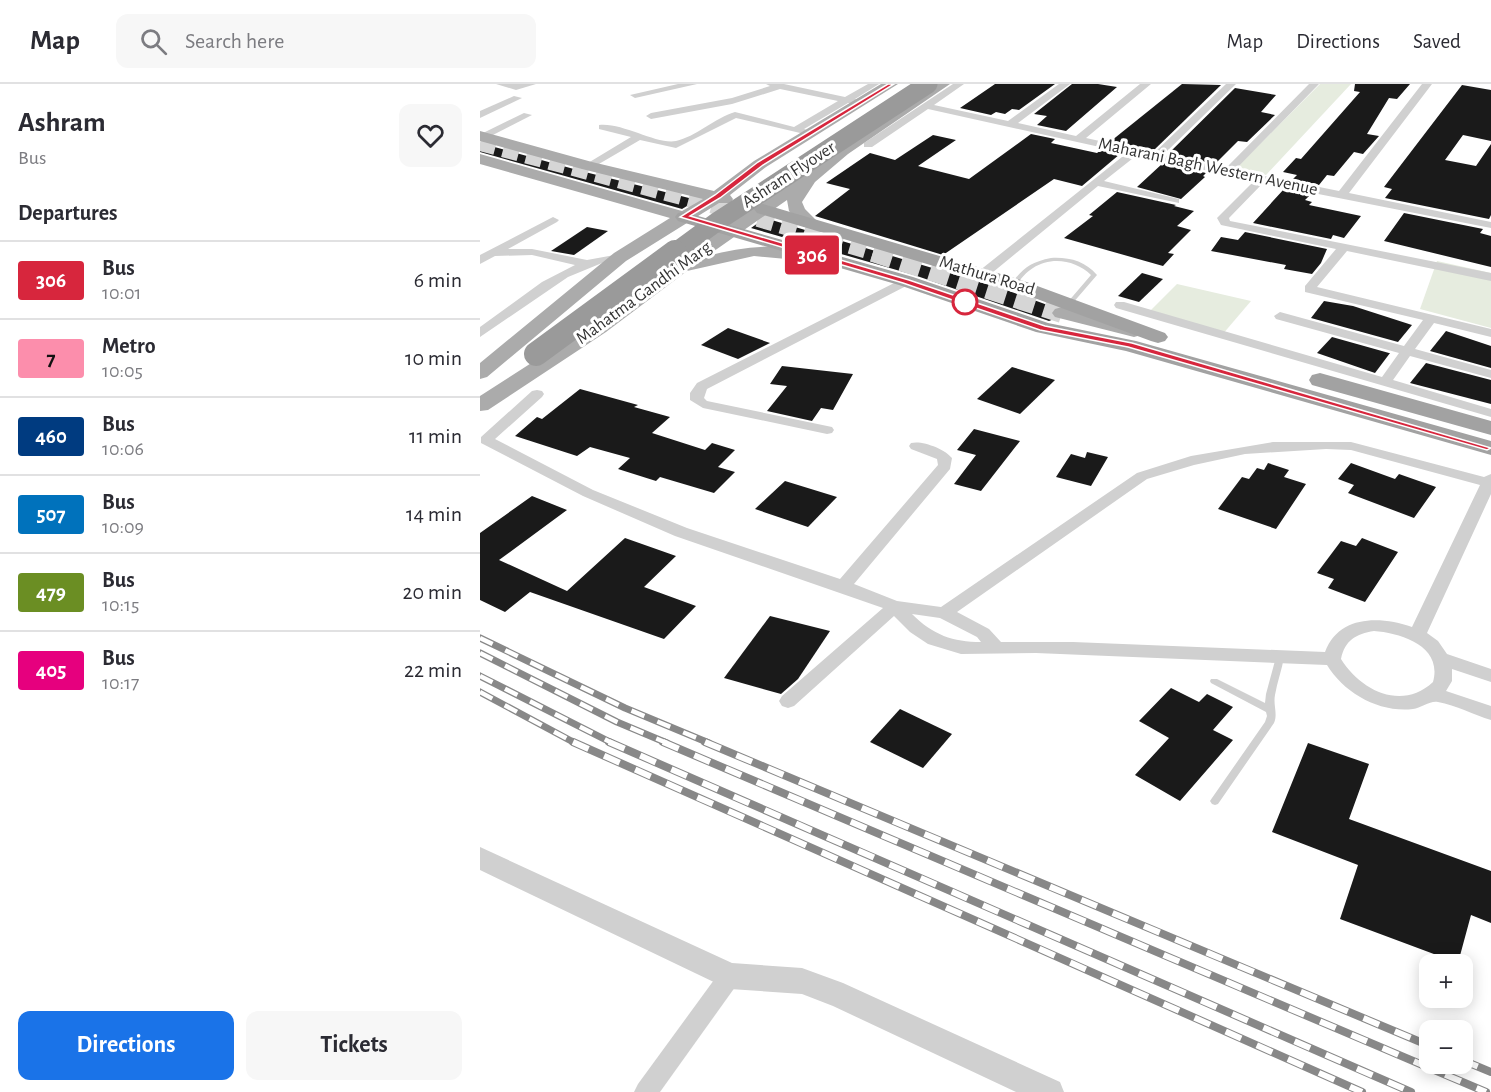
<!DOCTYPE html>
<meta charset="utf-8">
<style>
:root{--surface:#fff;--page:#f7f7f7;--text:#2b2b33;--muted:#7c7c81;--line:#e1e1e2;--accent:#1a73e8}
body{margin:0;font-family:"Alegreya Sans",sans-serif;background:var(--page);color:var(--text);height:100vh;display:flex;flex-direction:column;font-size:22px;white-space:nowrap}
*{box-sizing:border-box;margin:0}
p{font-size:20px;color:var(--muted)}
.icon{flex:none;width:33px;height:33px;fill:none;stroke:currentColor;stroke-width:2;stroke-linecap:round;stroke-linejoin:round}
.map{position:relative;flex:1;overflow:hidden}
.panel{display:flex;flex-direction:column;background:var(--surface);width:480px}
.panel>*{flex:none}
.badge{padding:0 12px;border-radius:4px;font-size:21px;line-height:39px}
.tools{position:absolute;left:939px;top:870px;display:grid;gap:12px}
.tools a{display:grid;place-items:center;width:54px;height:54px;border-radius:12px;background:var(--surface);box-shadow:0 3px 15px #0003;font-size:30px}
.map>.badge{position:absolute;translate:-50% -50%;box-shadow:0 0 0 3px #fff}
h2{padding:0 18px;font-size:22px;line-height:54px}
.round{display:grid;place-items:center;flex:none;width:63px;height:63px;border-radius:12px;background:var(--page)}
.summary{display:flex;align-items:center;justify-content:space-between;height:102px;padding:0 18px}
h1{font-size:28px;font-weight:700;line-height:45px}
.primary-button{display:flex;gap:12px;margin-top:auto;padding:12px 18px}
.primary-button a{flex:1;height:69px;border-radius:12px;background:var(--accent);color:#fff;font-size:24px;font-weight:700;line-height:69px;text-align:center}
.primary-button a+a{background:var(--page);color:var(--text)}
ul{padding:0;list-style:none}
li{display:flex;align-items:center;gap:18px;height:78px;padding:0 18px;border-top:2px solid var(--line)}
li div{flex:1}
li b{display:block;font-size:22px}
li em{font-style:normal}
li .badge{min-width:66px;font-weight:700;text-align:center}
header{display:flex;align-items:center;gap:36px;box-sizing:border-box;height:84px;padding:0 30px;background:var(--surface);border-bottom:2px solid var(--line)}
header strong{font-size:28px}
nav{display:flex;gap:33px;margin-inline-start:auto;font-size:21px}
.search{width:420px;height:54px;background:var(--page);display:flex;align-items:center;gap:15px;box-sizing:border-box;padding:0 21px;border-radius:12px;color:var(--muted);font-size:22px}
main{display:flex;flex:1;min-height:0}
.map>svg:first-child{display:block}
.green{fill:#e6ecdf}
.building{fill:#1a1a1a}
.lines{fill:none;stroke-linecap:round;stroke-linejoin:round}
.primary-tunnel-far1{stroke:#d6d6d6;stroke-width:16;stroke-dasharray:16 8;stroke-linecap:butt}
.primary-tunnel{stroke:#d6d6d6;stroke-width:20;stroke-dasharray:20 10;stroke-linecap:butt}
.service{fill:#d0d0d0;fill-rule:evenodd}
.minor{fill:#d0d0d0;fill-rule:evenodd}
.tertiary{fill:#d0d0d0;fill-rule:evenodd}
.primary{fill:#ababab;fill-rule:evenodd}
.trunk{fill:#a2a2a2;fill-rule:evenodd}
.rail-far1-casing{stroke:#888;stroke-width:7}
.rail-casing{stroke:#888;stroke-width:8}
.rail-far1{stroke:#fff;stroke-width:4.5;stroke-dasharray:14;stroke-linecap:butt}
.rail{stroke:#fff;stroke-width:6;stroke-dasharray:17;stroke-linecap:butt}
.motorway-bridge-far1{stroke:#9a9a9a;stroke-width:19}
.motorway-bridge{stroke:#9a9a9a;stroke-width:24}
.line{fill:#d7263d;stroke:#fff;stroke-width:1.5}
.stop-dot{fill:#fff;stroke:#d7263d;stroke-width:3}
.labels{text-anchor:middle;dominant-baseline:central;stroke-width:6;stroke-linejoin:round;paint-order:stroke}
.far-street-label{font-size:18px;fill:#333;stroke:#fff}
</style>
<header>
<strong>Map</strong>
<div class="search"><svg class="icon" aria-label="search" viewBox="0 0 24 24"><circle cx="10" cy="10" r="6"/><path d="M15 15l6 6"/></svg>Search here</div>
<nav><a>Map</a><a>Directions</a><a>Saved</a></nav>
</header>
<main>
<section class="panel">
<div class="summary"><div><h1>Ashram</h1><p>Bus</p></div><a class="round"><svg class="icon" aria-label="heart" viewBox="0 0 24 24"><path d="M12 20l-8-8c-3-5 5-10 8-4 3-6 11-1 8 4z"/></svg></a></div>
<h2>Departures</h2>
<ul>
<li><span class="badge" style="background:#d7263d;color:#fff">306</span><div><b>Bus</b><p>10:01</p></div><em>6 min</em></li>
<li><span class="badge" style="background:#fc8eac;color:#111">7</span><div><b>Metro</b><p>10:05</p></div><em>10 min</em></li>
<li><span class="badge" style="background:#003b80;color:#fff">460</span><div><b>Bus</b><p>10:06</p></div><em>11 min</em></li>
<li><span class="badge" style="background:#0072bc;color:#fff">507</span><div><b>Bus</b><p>10:09</p></div><em>14 min</em></li>
<li><span class="badge" style="background:#6b8e23;color:#fff">479</span><div><b>Bus</b><p>10:15</p></div><em>20 min</em></li>
<li><span class="badge" style="background:#e6007e;color:#fff">405</span><div><b>Bus</b><p>10:17</p></div><em>22 min</em></li>
</ul>
<div class="primary-button"><a>Directions</a><a>Tickets</a></div>
</section>
<div class="map">
<svg width="1011" height="1008" viewBox="0 0 1011 1008">
<rect width="100%" height="100%" fill="#fff"/>
<g class="green">
<polygon points="840,0 871,0 786,91 756,84"/>
<polygon points="957,177 1011,189 1011,244 940,225"/>
<polygon points="697,200 771,217 742,251 668,229"/>
</g>
<g class="building">
<polygon points="515,0 575,0 539,26 532,25 525,30 516,28 511,31 480,24"/>
<polygon points="592,0 618,0 637,3 586,47 557,41 567,32 554,30"/>
<polygon points="702,0 741,1 673,67 631,57"/>
<polygon points="875,0 930,0 917,15 909,14 887,50 899,52 883,70 874,68 854,92 847,91 839,101 813,95 817,91 803,88 816,74 821,75 880,8 874,7"/>
<polygon points="982,1 1011,6 1011,57 983,51 965,76 996,82 1011,60 1011,131 1009,135 905,114 912,105 904,103"/>
<polygon points="755,4 796,11 781,28 795,31 767,58 758,57 735,80 688,70"/>
<polygon points="551,50 575,55 571,59 617,69 621,66 640,70 602,102 574,95 463,171 335,132 370,105 346,99 390,69 415,76 453,51 476,56 438,82 489,95"/>
<polygon points="0,59 101,87 217,116 202,125 0,68"/>
<polygon points="683,79 726,89 723,92 725,93 701,115 657,103"/>
<polygon points="804,105 830,111 825,116 832,118 829,121 881,132 864,154 853,151 851,155 773,139"/>
<polygon points="637,108 696,121 694,122 714,127 697,142 711,146 688,169 694,170 683,182 584,154 613,132 609,131"/>
<polygon points="924,129 1003,145 1000,149 1011,152 1011,183 904,157"/>
<polygon points="285,134 526,206 573,223 570,229 574,235 569,237 434,191 271,144"/>
<polygon points="107,143 128,147 94,171 71,167"/>
<polygon points="765,148 847,165 841,179 832,190 804,185 806,181 731,167 741,153 758,156"/>
<polygon points="662,189 683,195 659,218 638,212"/>
<polygon points="844,217 873,222 932,241 918,258 831,234"/>
<polygon points="248,244 290,259 258,275 221,261"/>
<polygon points="966,247 1011,262 1011,284 950,267"/>
<polygon points="852,253 909,269 910,269 895,289 837,269"/>
<polygon points="946,279 1011,296 1011,320 930,299"/>
<polygon points="302,282 373,290 353,326 341,324 332,337 287,327 307,302 290,300"/>
<polygon points="532,283 575,296 540,330 497,315"/>
<polygon points="100,305 158,321 154,323 190,333 172,349 225,366 232,359 255,366 238,383 255,388 234,409 180,393 176,397 138,385 150,374 110,363 97,372 35,352 57,333 62,335"/>
<polygon points="494,345 540,357 501,407 474,400 496,371 477,366"/>
<polygon points="607,368 628,373 611,402 576,393 591,370 605,374"/>
<polygon points="788,379 809,386 804,393 826,400 796,445 738,425 762,393 769,395 777,384 784,386"/>
<polygon points="871,379 915,395 919,390 956,403 934,434 868,409 874,401 858,395"/>
<polygon points="305,397 357,413 328,443 275,425"/>
<polygon points="52,412 87,426 19,476 87,507 145,454 196,472 164,503 216,522 184,555 50,508 25,528 0,516 0,449"/>
<polygon points="882,454 918,468 885,518 848,504 854,495 837,489 861,457 876,462"/>
<polygon points="290,532 350,547 318,595 301,610 244,594"/>
<polygon points="691,604 719,618 727,610 753,623 733,646 753,656 700,717 655,691 689,654 659,637"/>
<polygon points="420,625 472,650 443,684 390,658"/>
<polygon points="828,659 889,680 869,735 1011,787 1011,839 991,831 978,879 860,835 878,781 792,748"/>
</g>
<g class="lines">
<polyline class="primary-tunnel-far1" points="0,59 220,118 398,170"/>
<polyline class="primary-tunnel" points="393,168 582,229"/>
<g class="service">
<path d="M571,174C589,173 605,177 617,191L592,220H588L587,219L611,191C596,176 571,172 553,184C546,188 541,195 536,201L531,200C543,184 551,178 571,174Z"/>
<path d="M800,570L803,571L804,573C802,586 797,598 795,611C793,621 798,630 794,639L738,720L735,721L732,720L730,717L732,714L785,638L787,632L786,628L731,599L730,597L731,595H737L785,619L786,610L796,573L797,571Z"/>
</g>
<g class="minor">
<polygon points="16,0 56,0 36,6"/>
<polygon points="198,0 217,0 155,14 150,11"/>
<path d="M286,0H304L365,13L388,0H399L375,15L383,17V21L368,19L324,45L333,48V52L256,34L196,64L160,56L112,84L103,82L151,53L119,45V41C142,38 177,61 196,57C215,53 235,34 255,28L314,43L358,17L300,5L252,20L171,35L166,32L171,29L252,14L290,2Z"/>
<polygon points="473,0 484,0 454,21 528,37 579,0 590,0 538,39 596,52 660,0 671,0 606,54 674,69 746,0 756,0 683,71 746,84 829,0 839,0 755,86 859,107 942,0 952,0 869,109 1011,138 1011,144 783,99 749,134 750,137 1011,189 1011,197 867,167 837,203 1011,245 1011,253 954,239 935,265 1011,286 1011,294 930,272 913,296 1011,325 1011,333 636,224 634,221 636,218 644,218 902,293 919,269 796,235 794,232 800,228 924,262 943,236 825,208 825,202 856,165 741,141 737,134 774,97 657,71 624,97 699,115 699,119 618,102 507,193 499,193 499,187 647,69 448,25 392,63 384,63 384,59"/>
<polygon points="34,12 42,14 0,34 0,27"/>
<polygon points="44,29 52,31 7,54 0,53 1,50"/>
<polygon points="73,133 79,136 77,138 28,165 52,165 107,176 140,170 146,173 144,175 122,179 88,193 0,253 0,243 62,198 95,181 52,171 15,172 0,180 0,171"/>
<polygon points="426,193 432,197 430,200 227,305 224,314 227,317 352,343 354,346 352,349 347,350 223,324 210,316 210,309 217,299"/>
<path d="M57,306L62,307L64,310L62,313L15,355L113,406L207,444L360,495L458,381L457,375L431,365L429,362L431,359C442,356 465,365 472,374L470,385L374,500L417,517L461,523L657,389L711,372L793,358H871L1004,393L1011,390V410L947,549L958,557L967,570L1011,585V598L972,585V597L966,607L1011,622V636C994,631 976,621 958,618C951,616 941,624 933,625C899,629 864,609 847,581L556,569L481,570L448,560L430,548L414,532L314,622L308,624L302,622L299,617L302,612L403,524L195,452L103,412L1,359V353L52,307ZM846,365L871,366L1000,401L932,543C900,532 859,531 845,568L593,558H521L509,545L477,528L667,395L714,381L765,370ZM432,530L460,534L497,553L501,558C473,558 453,551 432,530ZM894,547C921,549 963,562 953,598C922,627 881,607 861,575C865,556 876,550 894,547Z"/>
<polygon points="250,882 258,885 261,892 258,899 180,1008 154,1008 158,1000 242,885"/>
</g>
<polygon class="tertiary" points="0,763 252,879 322,884 363,899 580,998 584,1008 536,1008 353,922 322,910 250,905 240,901 0,786"/>
<g class="primary">
<polygon points="401,0 418,0 286,83 250,111 253,115 251,119 239,119 146,177 7,293 0,295 0,279 134,169 190,134 0,80 0,70 202,127 223,115 102,85 0,57 0,47 112,78 234,107 274,77"/>
<path d="M454,0H470L368,70L335,98L322,118L325,125L339,139L336,143H324L309,127L307,116L227,172C267,161 305,159 345,169L348,173L345,177L339,178L274,172L207,187L126,248L8,326L0,327V312L112,240L244,142Z"/>
<polygon points="582,223 661,243 664,247 661,251 654,253 575,233 572,229 575,225"/>
</g>
<g class="trunk">
<polygon points="283,120 541,196 685,249 688,253 685,257 678,259 671,257 527,204 277,129 274,125 277,121"/>
<polygon points="204,128 433,193 568,239 656,257 1011,357 1011,371 646,267 556,248 419,201 198,137 195,133 198,129"/>
<polygon points="840,289 1011,337 1011,351 832,301 829,296 832,291"/>
</g>
<g class="rail-far1-casing">
<g id="rail-far1">
<polyline points="0,554 145,624 229,659"/>
<polyline points="0,569 137,638 187,659"/>
<polyline points="0,592 132,659"/>
<polyline points="0,608 95,659"/>
</g>
</g>
<g class="rail-casing">
<g id="rail">
<polyline points="93,658 882,1008"/>
<polyline points="129,658 931,1008"/>
<polyline points="183,658 1006,1008"/>
<polyline points="225,658 950,962"/>
<polyline points="982,976 1011,988"/>
</g>
</g>
<use href="#rail-far1" class="rail-far1"/>
<use href="#rail" class="rail"/>
<polyline class="motorway-bridge-far1" points="193,170 238,137 448,0"/>
<polyline class="motorway-bridge" points="56,270 195,168"/>
</g>
<polygon class="line" points="408,0 414,0 283,81 240,114 210,132 429,196 565,242 652,259 1011,364 1007,366 648,263 560,246 423,199 200,133 235,111 278,78"/>
<circle class="stop-dot" cx="485" cy="218" r="12"/>
<g class="labels">
<g class="far-street-label">
<text transform="translate(728 83) rotate(12)">Maharani Bagh Western Avenue</text>
<text transform="translate(309 91) rotate(-33)">Ashram Flyover</text>
<text transform="translate(507 192) rotate(17)">Mathura Road</text>
<text transform="translate(164 209) rotate(-36)">Mahatma Gandhi Marg</text>
</g>
</g>
</svg>
<div class="tools">
<a>+</a>
<a>−</a>
</div>
<b class="badge" style="left:332px;top:171px;background:#d7263d;color:#fff">306</b>
</div>
</main>
